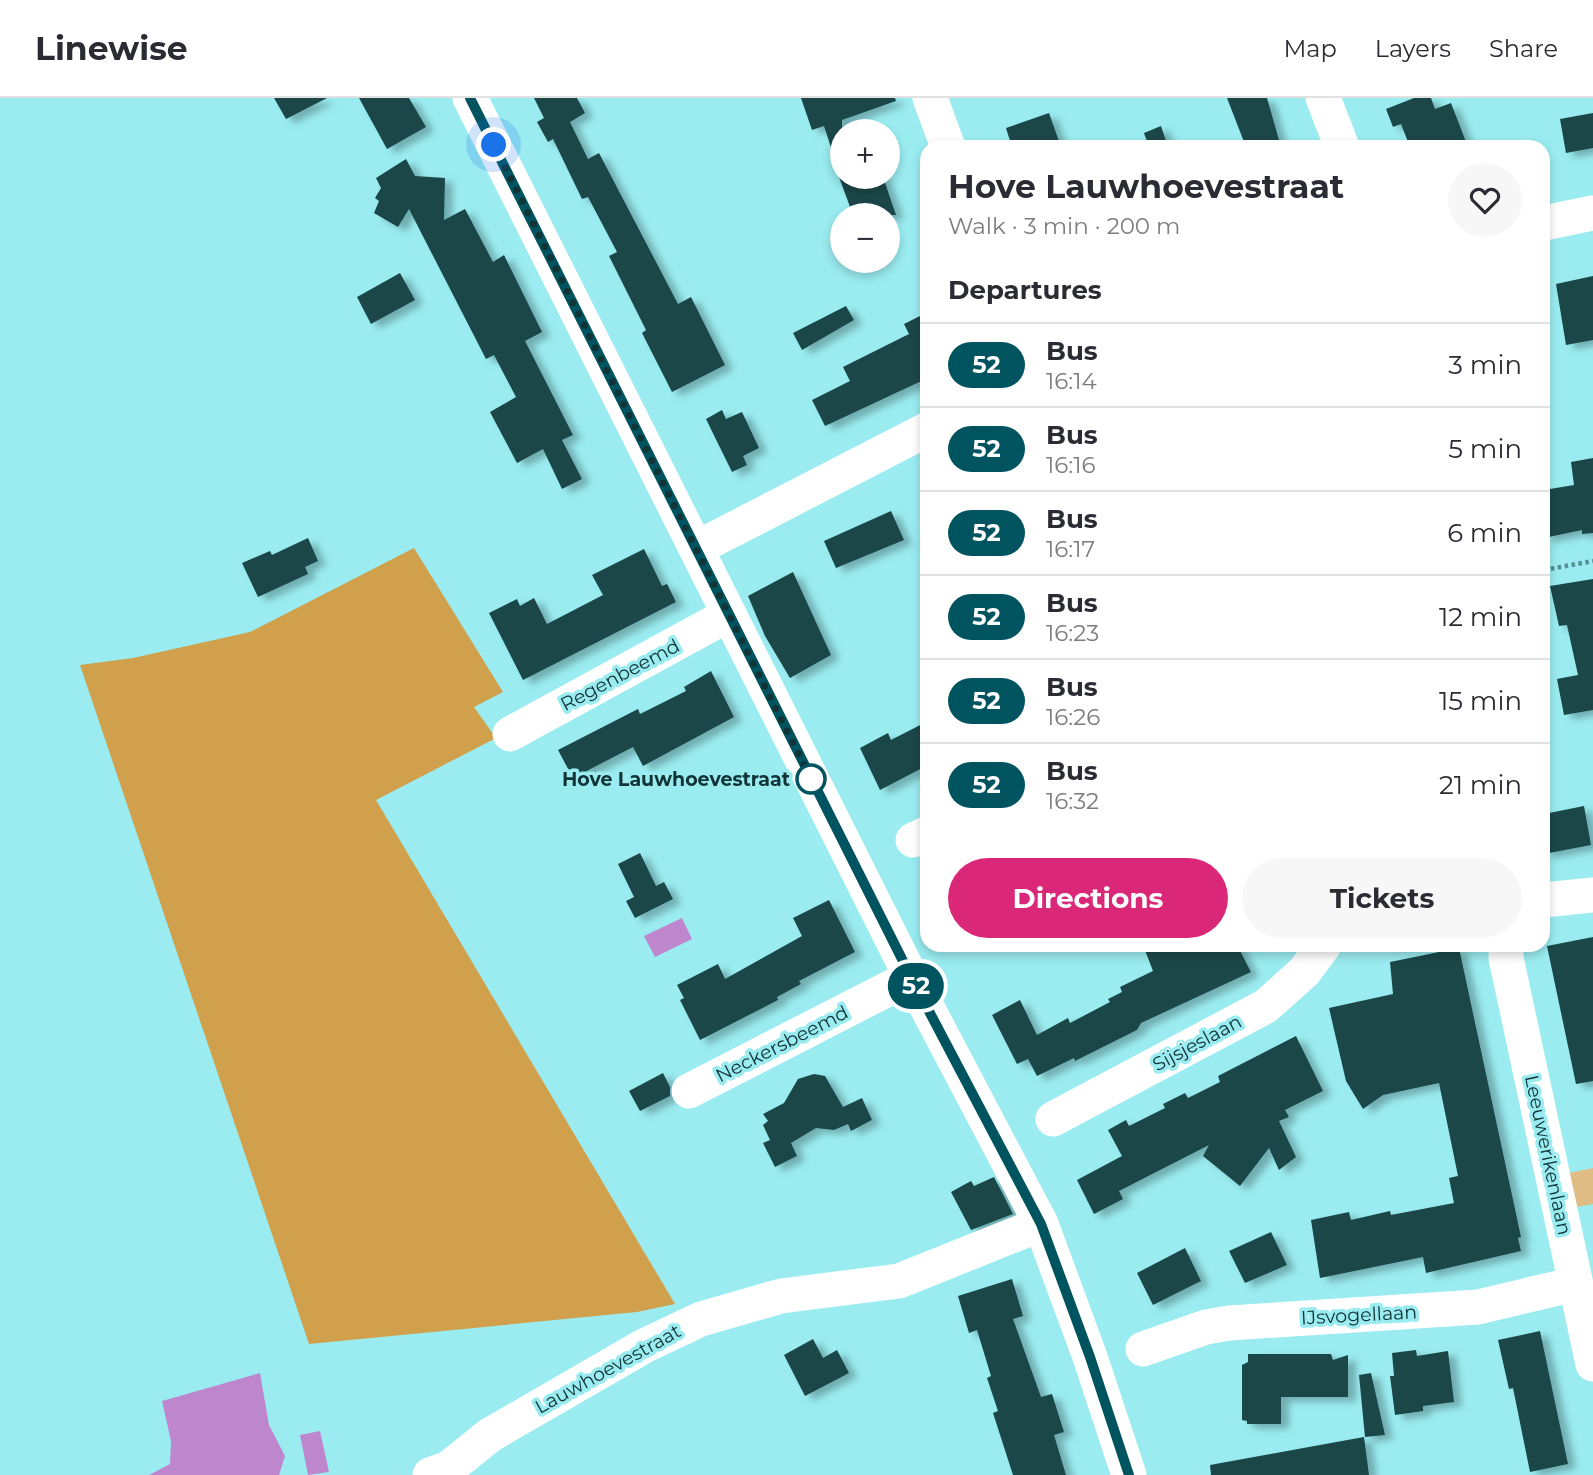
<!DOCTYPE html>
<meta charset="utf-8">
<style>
:root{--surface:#fff;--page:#f7f7f7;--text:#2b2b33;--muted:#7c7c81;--line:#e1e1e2;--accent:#db2777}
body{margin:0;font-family:Montserrat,sans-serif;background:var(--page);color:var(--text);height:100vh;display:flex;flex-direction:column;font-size:26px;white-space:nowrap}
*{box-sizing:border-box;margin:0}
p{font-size:23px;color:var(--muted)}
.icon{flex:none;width:38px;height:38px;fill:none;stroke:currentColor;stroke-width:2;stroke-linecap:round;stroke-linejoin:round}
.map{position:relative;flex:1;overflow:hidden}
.drawer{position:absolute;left:920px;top:42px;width:630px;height:812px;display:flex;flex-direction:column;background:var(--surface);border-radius:21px;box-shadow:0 4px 10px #0003}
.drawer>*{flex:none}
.badge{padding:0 14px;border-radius:23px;font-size:24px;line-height:46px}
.controls{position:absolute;left:830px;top:21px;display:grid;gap:14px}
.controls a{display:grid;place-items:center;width:70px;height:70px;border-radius:50%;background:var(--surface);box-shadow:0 4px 10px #0003;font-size:35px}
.you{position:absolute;width:35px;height:35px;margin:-18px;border:5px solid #fff;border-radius:50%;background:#1a73e8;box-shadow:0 0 0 10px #1a73e833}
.map>.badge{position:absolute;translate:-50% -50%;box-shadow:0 0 0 4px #fff}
h2{padding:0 28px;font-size:26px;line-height:63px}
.round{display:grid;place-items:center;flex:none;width:74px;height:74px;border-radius:37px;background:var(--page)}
.head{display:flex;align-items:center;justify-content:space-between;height:119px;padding:0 28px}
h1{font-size:33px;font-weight:700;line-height:52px}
.action{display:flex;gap:14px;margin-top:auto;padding:14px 28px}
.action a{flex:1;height:80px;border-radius:42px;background:var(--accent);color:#fff;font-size:28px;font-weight:700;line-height:80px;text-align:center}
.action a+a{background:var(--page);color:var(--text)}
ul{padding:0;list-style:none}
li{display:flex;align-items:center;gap:21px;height:84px;padding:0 28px;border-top:2px solid var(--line)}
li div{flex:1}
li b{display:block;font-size:26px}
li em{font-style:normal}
li .badge{min-width:77px;font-weight:700;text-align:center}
header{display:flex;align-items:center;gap:42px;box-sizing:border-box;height:98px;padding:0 35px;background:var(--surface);border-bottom:2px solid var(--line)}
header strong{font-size:33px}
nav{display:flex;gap:38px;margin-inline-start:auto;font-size:24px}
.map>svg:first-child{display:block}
.green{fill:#dfbc84}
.forest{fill:#d1a04c}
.water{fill:#be87cd}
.building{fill:#1a4648;filter:url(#shadow)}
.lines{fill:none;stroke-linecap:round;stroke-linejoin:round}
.path{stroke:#548e91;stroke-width:4.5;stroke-dasharray:3.5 3.5;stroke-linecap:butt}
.minor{stroke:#fff;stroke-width:35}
.line-casing{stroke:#fff;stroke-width:16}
.line{stroke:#005460;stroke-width:10}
.walk{stroke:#113436;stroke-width:7;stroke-dasharray:0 12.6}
.stop-dot{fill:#fff;stroke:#005460;stroke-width:3.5}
.labels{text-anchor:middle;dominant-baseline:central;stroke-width:7;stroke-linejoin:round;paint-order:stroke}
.street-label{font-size:19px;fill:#113436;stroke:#9aecf0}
.stop-label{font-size:19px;font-weight:bold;fill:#113436;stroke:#9aecf0;text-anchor:end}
</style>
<header>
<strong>Linewise</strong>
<nav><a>Map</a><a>Layers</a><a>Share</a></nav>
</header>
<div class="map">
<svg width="1593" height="1377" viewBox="0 0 1593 1377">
<defs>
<filter id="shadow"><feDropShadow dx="8" dy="4.5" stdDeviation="3.5" flood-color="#0004"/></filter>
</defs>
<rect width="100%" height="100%" fill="#9aecf0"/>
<polygon class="green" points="1593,1070 1593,1106 1577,1109 1569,1075"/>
<polygon class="forest" points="414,450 503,594 474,609 496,640 376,702 675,1206 637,1214 309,1246 80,567 133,560 250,534"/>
<g class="water">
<polygon points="682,820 692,841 655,859 644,838"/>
<polygon points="260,1275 269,1327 285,1358 279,1377 149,1377 170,1366 171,1343 162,1303"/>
<polygon points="320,1333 329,1374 308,1377 300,1337"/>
</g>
<g class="building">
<polygon points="274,0 327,0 286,21"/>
<polygon points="359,0 409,0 426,29 387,51"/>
<polygon points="534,0 577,0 585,15 570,24 588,61 599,55 678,206 691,199 725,267 672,294 642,235 646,232 609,158 617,154 588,99 582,101 553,41 548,44 537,24 544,20"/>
<polygon points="801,0 895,0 896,3 842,22 842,71 838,71 824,28 812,32"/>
<polygon points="1227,0 1267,0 1281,49 1246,49"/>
<polygon points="1414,0 1431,0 1435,11 1451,5 1468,49 1410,49 1401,26 1393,29 1386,11"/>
<polygon points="1049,15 1061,49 1012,49 1006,30"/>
<polygon points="1593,15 1593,50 1566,55 1560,21"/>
<polygon points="1161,28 1168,49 1149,49 1144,35"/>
<polygon points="406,61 415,78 445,80 444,122 465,111 493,164 504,157 542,234 525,243 573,337 562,342 582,381 562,391 543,351 517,365 490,314 516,299 494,257 486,261 409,111 398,129 374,115 379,103 375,100 381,90 376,80"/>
<polygon points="839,79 883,79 896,117 853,117"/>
<polygon points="400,175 415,202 371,226 357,199"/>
<polygon points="1593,178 1593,242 1566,247 1556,186"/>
<polygon points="846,208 854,222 802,252 793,235"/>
<polygon points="928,214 928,280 825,328 812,302 850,283 843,269 909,236 904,226"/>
<polygon points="722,312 726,321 742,314 759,350 743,358 747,367 732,374 706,321"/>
<polygon points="1593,360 1593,435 1582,436 1582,432 1544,440 1544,392 1574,387 1571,364"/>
<polygon points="891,413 904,442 836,470 824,443"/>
<polygon points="308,440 318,463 305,469 308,476 258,499 242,465 270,453 272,457"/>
<polygon points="644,451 662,488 667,486 676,504 523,582 489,515 517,501 520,508 534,500 547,526 603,497 592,477"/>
<polygon points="793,474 831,557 790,580 765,538 748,498"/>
<polygon points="1593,481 1593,612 1564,617 1557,581 1578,577 1567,527 1559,528 1550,488"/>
<polygon points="711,573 734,619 643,668 633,649 573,680 558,652 638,611 640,616 686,593 684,589"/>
<polygon points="928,623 928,667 880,692 860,650 888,635 891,642"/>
<polygon points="1584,708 1591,747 1544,756 1544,716"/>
<polygon points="640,755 656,788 664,784 673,801 635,820 626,803 634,799 618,766"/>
<polygon points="829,802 855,854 799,883 801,886 777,899 778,902 700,942 680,902 684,900 677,887 718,866 725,881 802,838 793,820"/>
<polygon points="1593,839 1593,983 1576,986 1547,848"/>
<polygon points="1143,847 1237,847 1251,874 1141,925 1137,932 1075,963 1074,960 1037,978 1028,961 1017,966 992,917 1020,902 1037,937 1068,920 1070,925 1110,904 1108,901 1122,894 1120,889 1153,873"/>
<polygon points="1459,850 1521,1139 1518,1140 1521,1153 1426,1175 1423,1159 1320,1180 1311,1122 1349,1114 1351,1122 1390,1113 1391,1117 1454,1105 1449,1080 1458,1078 1439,985 1383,997 1363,1011 1346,983 1329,910 1393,896 1390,864"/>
<polygon points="1296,938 1323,993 1285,1012 1289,1019 1279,1023 1296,1059 1279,1072 1269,1050 1240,1088 1203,1058 1209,1047 1119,1093 1123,1101 1094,1116 1077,1082 1122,1058 1108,1032 1126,1022 1129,1028 1165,1010 1163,1006 1185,995 1188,1000 1220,984 1218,978"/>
<polygon points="663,975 670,989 670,998 640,1013 629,993"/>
<polygon points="814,976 825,978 843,1009 862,1000 872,1022 851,1033 848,1026 834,1032 816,1030 791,1045 797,1058 775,1069 763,1045 770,1042 763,1027 768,1023 763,1016 784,1005 798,981"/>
<polygon points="994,1079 1013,1116 971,1132 951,1094 971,1083 974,1088"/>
<polygon points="1271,1134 1287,1167 1245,1185 1229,1153"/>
<polygon points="1185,1150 1201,1183 1153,1207 1137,1175"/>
<polygon points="1012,1181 1023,1218 1013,1221 1041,1299 1052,1296 1064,1334 1054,1337 1066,1377 1013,1377 993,1315 998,1313 987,1280 991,1278 977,1232 969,1235 958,1198"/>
<polygon points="1540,1233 1568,1366 1530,1374 1513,1290 1509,1291 1498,1242"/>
<polygon points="813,1241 823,1260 837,1252 849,1275 805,1298 784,1257"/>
<polygon points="1416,1252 1417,1258 1448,1253 1454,1304 1423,1308 1423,1313 1395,1317 1390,1278 1394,1278 1392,1255"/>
<polygon points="1248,1256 1331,1256 1333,1262 1348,1257 1348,1299 1281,1299 1281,1326 1247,1326 1247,1323 1242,1322 1242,1267 1248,1264"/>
<polygon points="1371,1275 1385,1337 1365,1339 1359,1277"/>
<polygon points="1364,1339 1369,1377 1211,1377 1210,1367"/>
</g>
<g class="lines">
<polyline class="path" points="1544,472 1593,463"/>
<g class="minor">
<polyline points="470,0 911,879 1041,1126 1090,1259 1129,1377"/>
<polyline points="930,0 948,49"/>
<polyline points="1323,0 1342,49"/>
<polyline points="1544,125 1593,115"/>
<polyline points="697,450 928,331"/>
<polyline points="510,636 728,517"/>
<polyline points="913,742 928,735"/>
<polyline points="1544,802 1593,797"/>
<polyline points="1506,847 1506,860 1593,1266"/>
<polyline points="689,993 911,879"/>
<polyline points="1053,1021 1266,908 1304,874 1324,847"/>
<polyline points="1143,1251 1206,1229 1229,1225 1478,1209 1575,1186"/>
<polyline points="430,1377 449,1370 490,1337 644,1248 701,1221 781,1198 899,1183 1041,1126"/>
</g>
</g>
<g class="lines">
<g class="line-casing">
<polyline id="line" points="470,0 911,879 1041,1126 1090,1259 1129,1377"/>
</g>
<use href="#line" class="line"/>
<polyline class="walk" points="494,47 811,681"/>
</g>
<circle class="stop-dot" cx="811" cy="681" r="14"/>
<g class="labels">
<g class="street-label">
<text transform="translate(620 577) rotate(-28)">Regenbeemd</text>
<text transform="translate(1197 945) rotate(-28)">Sijsjeslaan</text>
<text transform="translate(782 946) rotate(-27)">Neckersbeemd</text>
<text transform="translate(1548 1057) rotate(78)">Leeuwerikenlaan</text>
<text transform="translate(1359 1217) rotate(-3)">IJsvogellaan</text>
<text transform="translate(608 1271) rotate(-29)">Lauwhoevestraat</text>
</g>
<g class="stop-label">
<text x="790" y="681">Hove Lauwhoevestraat</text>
</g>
</g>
</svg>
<div class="controls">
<a>+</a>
<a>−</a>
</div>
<div class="you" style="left:494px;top:47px"></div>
<b class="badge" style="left:916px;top:888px;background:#005460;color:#fff">52</b>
<section class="drawer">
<div class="head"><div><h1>Hove Lauwhoevestraat</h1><p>Walk · 3 min · 200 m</p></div><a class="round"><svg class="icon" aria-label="heart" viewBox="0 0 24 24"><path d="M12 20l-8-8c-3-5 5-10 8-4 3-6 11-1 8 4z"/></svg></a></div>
<h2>Departures</h2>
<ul>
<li><span class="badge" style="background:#005460;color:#fff">52</span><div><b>Bus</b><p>16:14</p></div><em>3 min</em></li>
<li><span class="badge" style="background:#005460;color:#fff">52</span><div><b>Bus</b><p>16:16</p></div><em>5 min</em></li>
<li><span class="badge" style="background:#005460;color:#fff">52</span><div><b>Bus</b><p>16:17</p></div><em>6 min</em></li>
<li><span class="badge" style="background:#005460;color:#fff">52</span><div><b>Bus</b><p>16:23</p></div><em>12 min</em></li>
<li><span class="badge" style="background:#005460;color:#fff">52</span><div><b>Bus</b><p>16:26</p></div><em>15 min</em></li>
<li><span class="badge" style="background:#005460;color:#fff">52</span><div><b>Bus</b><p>16:32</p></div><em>21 min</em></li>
</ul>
<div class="action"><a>Directions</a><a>Tickets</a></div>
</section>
</div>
